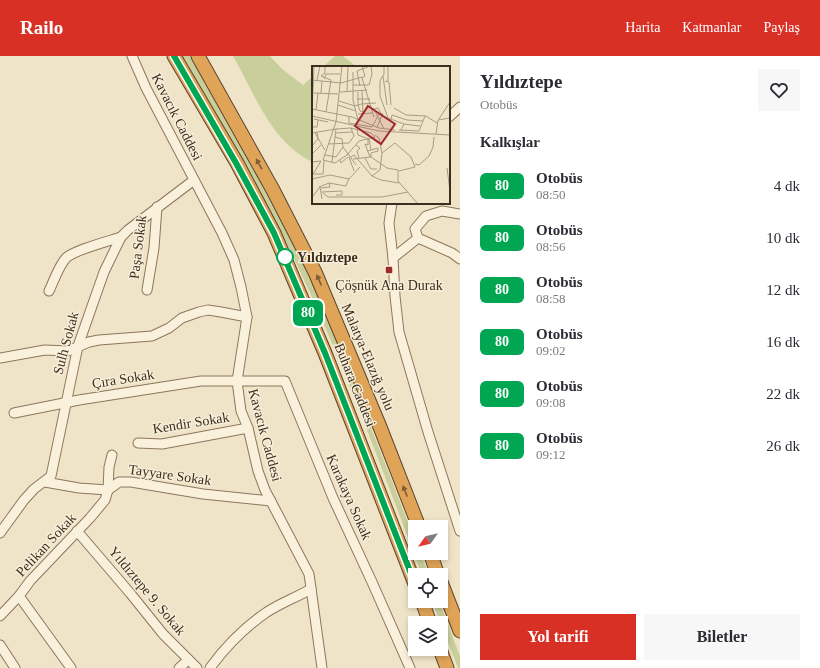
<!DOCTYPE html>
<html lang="tr">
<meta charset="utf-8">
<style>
:root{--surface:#fff;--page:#f7f7f7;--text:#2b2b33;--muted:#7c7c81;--accent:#d93025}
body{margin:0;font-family:Georgia,serif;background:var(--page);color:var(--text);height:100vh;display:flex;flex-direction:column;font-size:15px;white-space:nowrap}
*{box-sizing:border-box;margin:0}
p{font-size:13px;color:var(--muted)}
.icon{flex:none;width:22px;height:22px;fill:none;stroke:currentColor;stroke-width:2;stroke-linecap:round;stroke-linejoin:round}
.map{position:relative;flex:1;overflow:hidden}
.details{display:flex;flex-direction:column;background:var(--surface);width:360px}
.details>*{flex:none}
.badge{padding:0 8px;border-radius:6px;font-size:14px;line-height:26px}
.needle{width:26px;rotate:236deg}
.controls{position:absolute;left:408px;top:464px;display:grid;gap:8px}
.controls a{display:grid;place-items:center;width:40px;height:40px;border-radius:0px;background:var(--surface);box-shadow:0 2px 6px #0003;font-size:20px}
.map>.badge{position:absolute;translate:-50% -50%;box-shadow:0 0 0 2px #fff}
h2{padding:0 20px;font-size:15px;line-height:36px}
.round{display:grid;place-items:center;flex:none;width:42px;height:42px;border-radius:0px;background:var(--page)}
.head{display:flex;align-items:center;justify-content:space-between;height:68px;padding:0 20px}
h1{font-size:19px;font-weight:700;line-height:30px}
.cta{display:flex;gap:8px;margin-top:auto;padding:8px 20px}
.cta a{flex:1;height:46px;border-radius:0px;background:var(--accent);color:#fff;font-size:16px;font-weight:700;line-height:46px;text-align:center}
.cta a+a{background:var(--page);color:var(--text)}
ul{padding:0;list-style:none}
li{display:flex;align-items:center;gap:12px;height:52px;padding:0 20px}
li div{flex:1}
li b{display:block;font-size:15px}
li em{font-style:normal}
li .badge{min-width:44px;font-weight:700;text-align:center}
header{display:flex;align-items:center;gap:24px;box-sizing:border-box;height:56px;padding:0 20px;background:var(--accent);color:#fff}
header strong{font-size:19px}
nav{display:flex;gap:22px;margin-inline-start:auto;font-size:14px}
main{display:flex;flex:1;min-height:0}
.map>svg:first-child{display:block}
.green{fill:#c9cf9b}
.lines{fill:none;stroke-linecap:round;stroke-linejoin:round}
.minor-casing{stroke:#8d765c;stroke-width:11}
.highway-casing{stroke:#5b4430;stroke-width:15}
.minor{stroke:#faf1dc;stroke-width:9}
.highway{stroke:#e0a458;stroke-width:13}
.oneway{fill:#7e5d36}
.line-casing{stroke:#fff;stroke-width:9}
.line{stroke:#00a651;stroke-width:6}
.stop-dot{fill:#fff;stroke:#00a651;stroke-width:2}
.poi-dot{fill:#9e2a2b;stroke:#f7eed8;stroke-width:1.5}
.labels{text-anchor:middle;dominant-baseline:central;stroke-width:3;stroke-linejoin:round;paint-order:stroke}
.street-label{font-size:14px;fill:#3d2e20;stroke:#f7eed8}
.stop-label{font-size:14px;font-weight:bold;fill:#3d2e20;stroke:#f7eed8;text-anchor:start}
.poi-label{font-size:14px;fill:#3d2e20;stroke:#f7eed8}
.inset-road{fill:none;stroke:#a89b85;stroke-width:1}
.view{fill:#9e2a2b;fill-opacity:0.15;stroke:#9e2a2b;stroke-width:2}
.inset-edge{fill:none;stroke:#3d2e20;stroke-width:2}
</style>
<header>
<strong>Railo</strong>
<nav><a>Harita</a><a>Katmanlar</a><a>Paylaş</a></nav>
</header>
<main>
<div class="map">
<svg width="460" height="612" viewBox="0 0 460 612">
<rect width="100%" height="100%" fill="#f0e4c8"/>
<g class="green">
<path d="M181,0H190L274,149L304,208L330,267L415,484V497H420L429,519H422C383,416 345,311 298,211C264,138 222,70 181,0Z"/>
<path d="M233,0H270L282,13L303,29L313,20V106C271,87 255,38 233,0Z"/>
<polygon points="335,0 343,0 357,11 323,11"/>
<polygon points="432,545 439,545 460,600 460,612 458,612"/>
</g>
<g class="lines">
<g class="minor-casing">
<g id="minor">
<polyline points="132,0 146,32 222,177 234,204 241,231 247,261 237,325 241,355 248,372 258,415 265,434 309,518 322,612"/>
<polyline points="449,61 460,51"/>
<polyline points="392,147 389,167 393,202"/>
<polyline points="418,182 415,173 426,160 442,155 460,158"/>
<polyline points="460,203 452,197 418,182 393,202 395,240 399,276 428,376 460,475"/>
<polyline points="147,234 154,192 157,151"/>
<path d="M49,235C54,225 58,211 66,202C74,194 109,185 121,181"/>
<polyline points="0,302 45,294 68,295 89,286 99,284 152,280 169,272 182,262 199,256 208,254 221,256 247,261"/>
<polyline points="14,357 79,344 201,325 285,325 333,442 372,526 410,612"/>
<polyline points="138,387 162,388 248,372"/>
<polyline points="45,426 79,432 108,434 119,426 131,426 203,438 271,445"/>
<polyline points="77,475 130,537 163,578 197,612"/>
<polyline points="0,477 24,444 34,433 51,420 78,290 104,216 121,181 128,174 194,124"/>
<polyline points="19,540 71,612"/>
<polyline points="0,560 19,540 30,525 90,462 105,444 108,434 109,411 112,399"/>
<polyline points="0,589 15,612"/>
<polyline points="179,612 188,604"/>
<path d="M210,612C226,590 245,571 267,556C281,547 297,541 311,533"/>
</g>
</g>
<g class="highway-casing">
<g id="highway">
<polyline points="174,0 237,107 274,177 325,297 415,528"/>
<polyline points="198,0 273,134 315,216 380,371 419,471"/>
<polyline points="430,497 438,519"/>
<polyline points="441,526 460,575"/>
<polyline points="422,545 430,567"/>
<polyline points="440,593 447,612"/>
</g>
</g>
<use href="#minor" class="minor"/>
<use href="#highway" class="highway"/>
</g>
<defs><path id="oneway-solid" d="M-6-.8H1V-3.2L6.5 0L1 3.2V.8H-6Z"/></defs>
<g class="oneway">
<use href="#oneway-solid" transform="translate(259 108) rotate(-119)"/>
<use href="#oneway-solid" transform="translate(319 224) rotate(-113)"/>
<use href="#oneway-solid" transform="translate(405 435) rotate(-111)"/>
</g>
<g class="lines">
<g class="line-casing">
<polyline id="line" points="174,0 236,107 274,177 325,297 415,528"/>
</g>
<use href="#line" class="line"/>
</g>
<circle class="stop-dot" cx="285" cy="201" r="8"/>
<rect class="poi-dot" x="385" y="210" width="8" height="8" rx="2"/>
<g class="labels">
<g class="street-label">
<text transform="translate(177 61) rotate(63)">Kavacık Caddesi</text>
<text transform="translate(138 191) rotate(-83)">Paşa Sokak</text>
<text transform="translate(66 287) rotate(-75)">Sulh Sokak</text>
<text transform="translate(368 301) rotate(67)">Malatya-Elazığ yolu</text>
<text transform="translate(123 323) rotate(-9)">Çıra Sokak</text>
<text transform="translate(355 329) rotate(68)">Buhara Caddesi</text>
<text transform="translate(191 367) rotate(-9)">Kendir Sokak</text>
<text transform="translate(265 379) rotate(75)">Kavacık Caddesi</text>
<text transform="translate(170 419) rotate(8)">Tayyare Sokak</text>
<text transform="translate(349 441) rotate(66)">Karakaya Sokak</text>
<text transform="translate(46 489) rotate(-47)">Pelikan Sokak</text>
<text transform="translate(147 535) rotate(50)">Yıldıztepe 9. Sokak</text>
</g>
<g class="stop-label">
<text x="297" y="201">Yıldıztepe</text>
</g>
<g class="poi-label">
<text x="389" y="229">Çöşnük Ana Durak</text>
</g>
</g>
<g transform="translate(312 10)">
<rect width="138" height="138" fill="#f0e4c8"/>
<path class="inset-road" d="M50,0L53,10L50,12L62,51M72,0V8L68,15V30L76,52L92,58L89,64M76,0V15M41,6V34L46,54M9,10L19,14L14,46M71,10L75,39M12,13L14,8H28M0,14L29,17L50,11M5,14L8,0L13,1V7L9,10M73,15L77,16L79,39M41,19H57L60,8L59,0M48,20L45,5L58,0M50,25L51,48M28,26L55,24M35,26L36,0M46,26V39L48,45L51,46M2,27L26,28M9,27L10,15M45,33H58M27,35L43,40L49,38M49,38L64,37M26,39L44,45M82,42L94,49L114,50L125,57M0,43L40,51L67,62L83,64M4,44L6,27M0,45L2,0M46,48L60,47M70,49L66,42L62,43L72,63M0,50L67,65L138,69M37,51V57L60,61L67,48M2,53L16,56M127,53L138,36M79,54L80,49L95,54L111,55M92,58L108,60M0,61H5L6,54M65,61L71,47M45,63L46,69L57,73L59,84L55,85M87,64L107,65L113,50M0,67L24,63M3,67L13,84M24,67L40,66M124,68L126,54L138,52M63,69L67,72L70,87L83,77L99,91L103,101L87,105M23,71L30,73L31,81L44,99M56,73V79L53,78L58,91M16,78L37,77L42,70L39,62M44,79L48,82L45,85L47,92M0,80L6,73L5,66M0,88L9,79M13,89L24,91L31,81M37,91L42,105M39,91L42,89L60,110L68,104L70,87M59,91V87L66,85V82L59,84M53,92L59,103H65M41,93L59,91L75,102L86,104V115L106,138M11,94L23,97L35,89L47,75L63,71L59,67L39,62L24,63M11,94L24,56L30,0M28,94L29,97L36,91M0,96L9,95L0,110M20,96L24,63M103,98L107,99L117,90L121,81L122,71M135,102L138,125M2,108H11L12,95M60,110L69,114L87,117M0,113L18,109L37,113L48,101M7,121L17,117L34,120L37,112M9,122L18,121L17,117M10,126L30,125V129H24M11,127L16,131H70L96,126M1,130L8,121L10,133"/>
<path class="view" d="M56,40L83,58L69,78L43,60Z"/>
<rect width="138" height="138" class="inset-edge"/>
</g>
</svg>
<div class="controls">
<a><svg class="needle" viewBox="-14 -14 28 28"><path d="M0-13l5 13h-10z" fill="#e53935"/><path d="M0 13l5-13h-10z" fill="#7c7c81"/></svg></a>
<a><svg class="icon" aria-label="locate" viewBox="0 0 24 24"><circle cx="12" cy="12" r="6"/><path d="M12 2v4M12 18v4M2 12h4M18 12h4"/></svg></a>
<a><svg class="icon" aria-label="layers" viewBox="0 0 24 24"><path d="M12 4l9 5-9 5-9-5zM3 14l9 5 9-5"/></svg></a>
</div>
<b class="badge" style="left:308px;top:257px;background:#00a651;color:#fff">80</b>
</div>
<section class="details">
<div class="head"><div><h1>Yıldıztepe</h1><p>Otobüs</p></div><a class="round"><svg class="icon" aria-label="heart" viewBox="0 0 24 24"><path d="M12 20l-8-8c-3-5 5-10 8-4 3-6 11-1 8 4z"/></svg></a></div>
<h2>Kalkışlar</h2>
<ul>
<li><span class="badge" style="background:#00a651;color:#fff">80</span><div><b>Otobüs</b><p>08:50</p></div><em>4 dk</em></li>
<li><span class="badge" style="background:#00a651;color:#fff">80</span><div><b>Otobüs</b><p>08:56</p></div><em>10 dk</em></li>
<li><span class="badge" style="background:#00a651;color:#fff">80</span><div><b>Otobüs</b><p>08:58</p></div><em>12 dk</em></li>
<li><span class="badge" style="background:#00a651;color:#fff">80</span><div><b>Otobüs</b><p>09:02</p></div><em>16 dk</em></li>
<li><span class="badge" style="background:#00a651;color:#fff">80</span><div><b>Otobüs</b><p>09:08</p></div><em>22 dk</em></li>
<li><span class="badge" style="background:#00a651;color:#fff">80</span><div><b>Otobüs</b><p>09:12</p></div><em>26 dk</em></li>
</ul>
<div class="cta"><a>Yol tarifi</a><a>Biletler</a></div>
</section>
</main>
